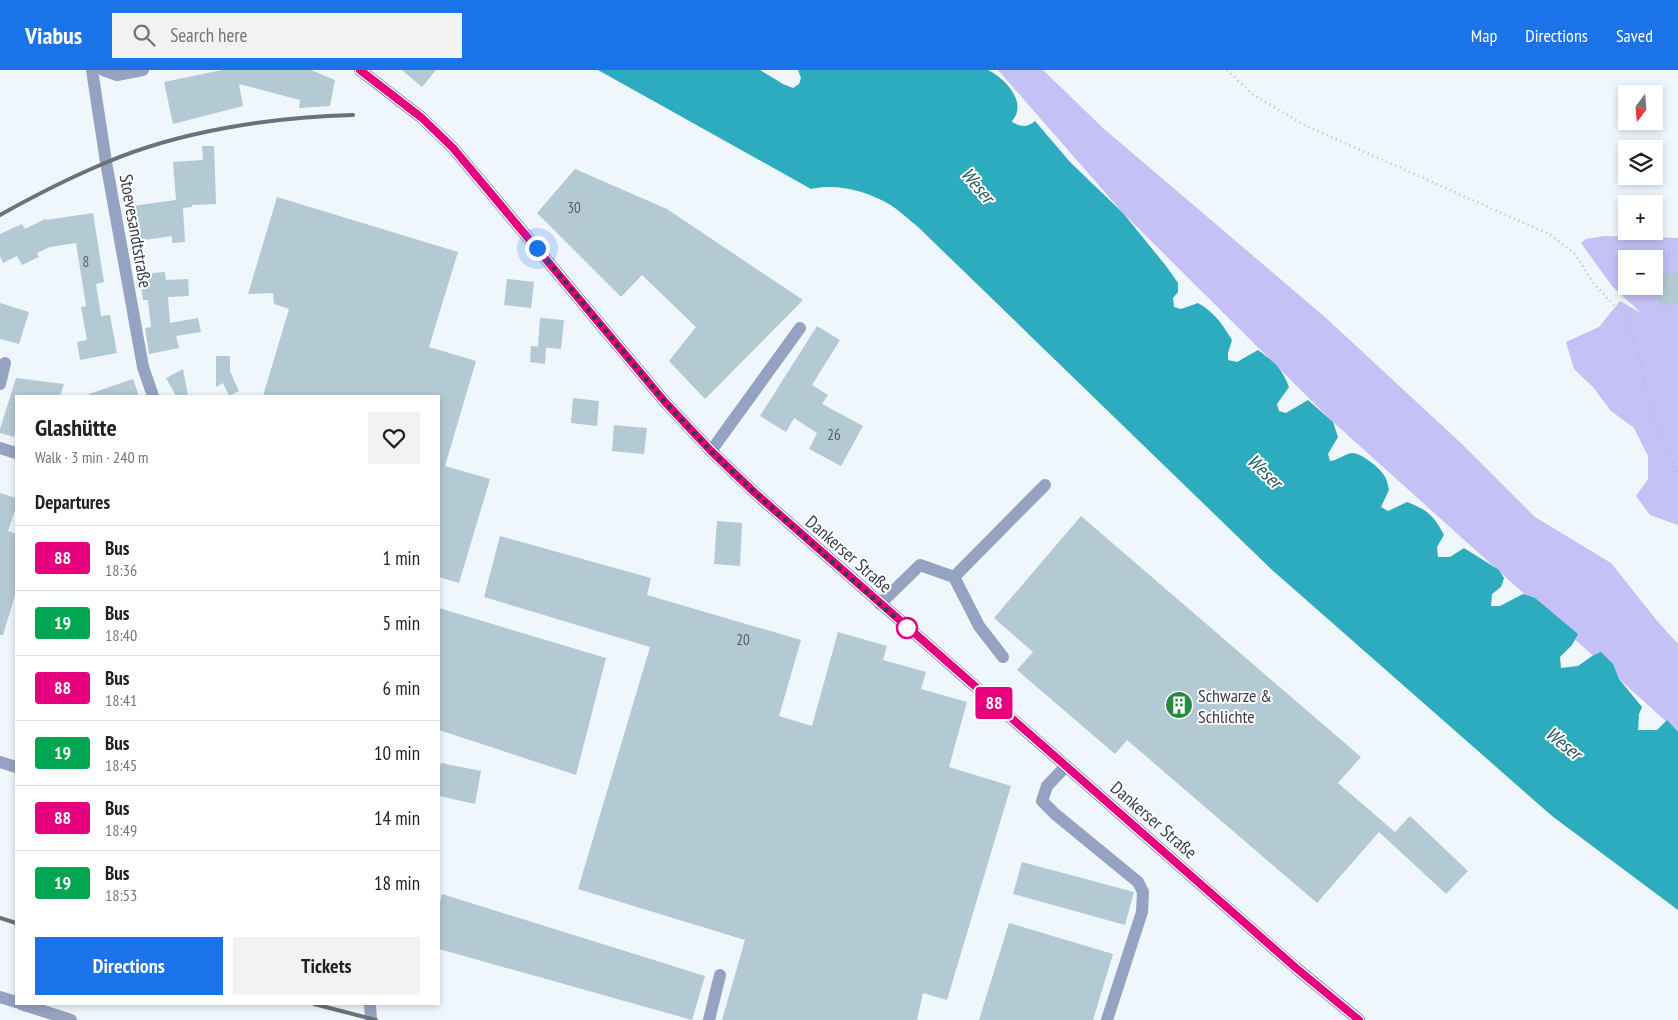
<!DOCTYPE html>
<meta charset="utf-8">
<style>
:root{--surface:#fff;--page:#f2f2f2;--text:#202124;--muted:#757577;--line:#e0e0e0;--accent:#1a73e8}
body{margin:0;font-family:"PT Sans Narrow",sans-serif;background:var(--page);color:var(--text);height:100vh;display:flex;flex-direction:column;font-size:19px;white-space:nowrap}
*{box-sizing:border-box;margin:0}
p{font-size:16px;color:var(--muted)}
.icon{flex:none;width:28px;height:28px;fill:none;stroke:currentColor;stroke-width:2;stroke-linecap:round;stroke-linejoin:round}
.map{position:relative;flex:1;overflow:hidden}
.sheet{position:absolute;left:15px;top:325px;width:425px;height:610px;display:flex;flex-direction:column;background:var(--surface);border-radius:0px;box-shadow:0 2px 8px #0003}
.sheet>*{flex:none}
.badge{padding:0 10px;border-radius:4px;font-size:18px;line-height:32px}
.needle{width:32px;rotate:196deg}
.tools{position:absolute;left:1618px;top:15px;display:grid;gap:10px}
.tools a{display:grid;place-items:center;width:45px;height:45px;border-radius:0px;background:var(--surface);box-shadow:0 2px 8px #0003;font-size:25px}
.you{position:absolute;width:25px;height:25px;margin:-12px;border:4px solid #fff;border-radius:50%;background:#1a73e8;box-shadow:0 0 0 8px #1a73e833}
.map>.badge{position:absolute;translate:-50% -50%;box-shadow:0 0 0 2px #fff}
h2{padding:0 20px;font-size:19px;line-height:45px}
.round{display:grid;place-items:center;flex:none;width:52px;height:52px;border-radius:0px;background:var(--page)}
.overview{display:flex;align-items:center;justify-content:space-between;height:85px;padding:0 20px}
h1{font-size:24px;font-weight:600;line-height:38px}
.action{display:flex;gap:10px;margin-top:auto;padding:10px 20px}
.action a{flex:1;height:58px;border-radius:0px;background:var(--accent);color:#fff;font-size:20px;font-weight:600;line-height:58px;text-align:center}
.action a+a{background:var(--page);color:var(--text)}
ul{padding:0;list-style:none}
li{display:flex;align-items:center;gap:15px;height:65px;padding:0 20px;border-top:1px solid var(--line)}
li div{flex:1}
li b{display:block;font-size:19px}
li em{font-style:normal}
li .badge{min-width:55px;font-weight:700;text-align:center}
header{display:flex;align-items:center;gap:30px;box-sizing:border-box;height:70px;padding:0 25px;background:var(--accent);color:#fff}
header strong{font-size:24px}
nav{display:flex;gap:28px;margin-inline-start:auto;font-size:18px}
.search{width:350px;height:45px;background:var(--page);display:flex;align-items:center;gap:12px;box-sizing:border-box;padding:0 18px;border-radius:0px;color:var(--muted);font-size:19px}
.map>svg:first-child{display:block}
.green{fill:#c5c0f5;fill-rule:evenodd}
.water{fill:#2cacbe}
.building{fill:#b3c9d4}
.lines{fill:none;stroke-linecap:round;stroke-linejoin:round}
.path{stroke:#b6bdc3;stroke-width:2.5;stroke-dasharray:1 4;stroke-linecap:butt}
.minor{stroke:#96a2c2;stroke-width:12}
.major{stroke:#4a5d94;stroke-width:12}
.rail{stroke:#6c7279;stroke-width:4}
.line-casing{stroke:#fff;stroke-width:11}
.line{stroke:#e6007e;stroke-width:8}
.walk{stroke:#373d44;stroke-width:5;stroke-dasharray:0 9}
.stop-dot{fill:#fff;stroke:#e6007e;stroke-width:2.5}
.labels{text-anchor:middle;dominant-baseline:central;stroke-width:4;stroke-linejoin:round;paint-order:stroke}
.number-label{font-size:15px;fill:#566068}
.street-label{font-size:18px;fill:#373d44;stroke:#fff}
.poi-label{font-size:18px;fill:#373d44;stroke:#fff;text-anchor:start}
.water-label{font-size:19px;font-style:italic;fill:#265961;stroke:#fff}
</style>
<header>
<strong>Viabus</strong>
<div class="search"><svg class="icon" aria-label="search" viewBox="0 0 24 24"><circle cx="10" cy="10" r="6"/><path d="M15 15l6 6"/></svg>Search here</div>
<nav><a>Map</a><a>Directions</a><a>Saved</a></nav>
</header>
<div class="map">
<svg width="1678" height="950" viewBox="0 0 1678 950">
<rect width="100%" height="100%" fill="#eff6fc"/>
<g class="green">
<polygon points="998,0 1043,0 1103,58 1326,248 1464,376 1535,447 1611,493 1658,552 1678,574 1678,662 1333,352 1123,143"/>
<path d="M1604,166L1678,168V455L1650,445L1636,426L1648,409V386L1634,358L1611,341L1593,317L1574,299L1566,272L1599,257L1620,231L1641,243L1612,216L1581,173L1586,169ZM1626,189H1654V216H1626Z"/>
</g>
<path class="water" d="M598,0H760L783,14L793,18L799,14L801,8L798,0H988C1001,6 1021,25 1017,41C1017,45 1013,49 1012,52C1021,57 1027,58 1035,51L1070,92L1123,143L1166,196L1178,213V222L1173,228L1174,237L1181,239L1198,233C1214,242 1223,255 1232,270L1228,283V290L1237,292L1258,280C1275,293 1281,297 1289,317L1277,334L1279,341L1286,343L1308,330L1333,352L1338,367L1328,384L1330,391C1339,390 1344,384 1352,383C1360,382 1380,398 1384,405C1387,409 1388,416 1389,420L1381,437L1388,441L1407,432C1428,440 1434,446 1444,465L1437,477L1438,487H1450L1464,478L1499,500L1504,508L1501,517L1492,524L1491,536H1500L1523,524L1535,528L1578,564L1572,575L1560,587L1561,598L1578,596L1592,586L1601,582L1613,594L1619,609L1642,637L1639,644L1638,660H1657L1667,650L1678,662V840L1552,746L1271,499L917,156C908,149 899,140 889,134C867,121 836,113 811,119Z"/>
<g class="building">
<polygon points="222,0 311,0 335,10 330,36 299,38 300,30 239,14 243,36 173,54 164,12"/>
<polygon points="402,0 436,0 422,17"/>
<polygon points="202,76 214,76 216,134 192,135 192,137 183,138 185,172 172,173 172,166 137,171 132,136 176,130 173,92 203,90"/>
<polygon points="575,99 667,139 803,230 705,329 669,291 696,257 642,205 621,227 537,143"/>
<polygon points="277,127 458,182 429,277 476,291 445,396 490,409 459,513 439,507 439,326 263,326 289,239 274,234 273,223 248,224"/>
<polygon points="93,143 104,212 96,214 101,246 110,245 117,283 80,290 77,272 87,270 81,237 86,236 76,173 50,177 37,183 39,187 22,195 17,186 3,193 0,186 0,164 22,154 25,159 45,149 46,150"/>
<polygon points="165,202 166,210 188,209 189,226 168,227 170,253 198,248 201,262 176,266 179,278 149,284 145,258 151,257 148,230 143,230 140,204"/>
<polygon points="1678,202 1678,233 1660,237 1654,207"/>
<polygon points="507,209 534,212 531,238 504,235"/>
<polygon points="0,233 29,242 19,274 0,269"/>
<polygon points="540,248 564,250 561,279 538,277"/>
<polygon points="817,256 840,270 812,315 828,325 822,334 863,356 841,396 809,379 817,363 794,348 786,362 760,346"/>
<polygon points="531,276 546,277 545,294 530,292"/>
<polygon points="216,286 230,286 230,301 239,321 229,326 223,313 216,317"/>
<polygon points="183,299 188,326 176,326 166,308"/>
<polygon points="16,308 64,314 60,326 16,326 16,358 14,367 0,363 0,359"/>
<polygon points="133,309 139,326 89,326 89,324"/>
<polygon points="573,328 599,331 597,356 571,353"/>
<polygon points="614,355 647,358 644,384 612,381"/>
<polygon points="0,423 16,428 16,437 8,461 16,464 16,522 3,565 0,565"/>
<polygon points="1081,446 1361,687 1338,713 1395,762 1410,746 1468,801 1446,824 1379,762 1317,833 1127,670 1115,684 1017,600 1033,582 994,548"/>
<polygon points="717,451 742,453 740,496 714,494"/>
<polygon points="500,466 651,508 647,525 801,570 779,646 812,656 838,562 887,576 883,590 926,602 921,619 967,632 949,697 1011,716 947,930 923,923 917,950 722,950 745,870 578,819 650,577 484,527"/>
<polygon points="439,538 606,588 576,705 439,660"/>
<polygon points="441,693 481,701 475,734 439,726 439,702"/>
<polygon points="1022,792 1134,822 1125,855 1013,824"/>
<polygon points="442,824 705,906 692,950 439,879 439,836"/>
<polygon points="1009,853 1113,884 1093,950 979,950"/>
</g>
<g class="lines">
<g class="path">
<polyline points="1227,0 1252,24 1306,56 1549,164 1575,184 1594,214 1628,250 1640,292 1655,353 1678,403"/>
<polyline points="1624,185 1678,181"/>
</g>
<g class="minor">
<polyline points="92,0 106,92 143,297 153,326"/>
<polyline points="103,0 117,5 143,0"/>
<polyline points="0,314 5,293"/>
<polyline points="0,378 16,383"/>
<polyline points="711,381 800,258"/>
<polyline points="954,507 979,556 1003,587"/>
<polyline points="880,534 920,495 954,507 1045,415"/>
<polyline points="0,692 16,697"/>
<polyline points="1066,696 1047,716 1042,731 1055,744 1138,812 1143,822 1142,842 1107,950"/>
<polyline points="0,927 16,932"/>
<polyline points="21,934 71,950"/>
<polyline points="370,934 371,950"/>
<polyline points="709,950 720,905"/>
</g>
<polyline class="major" points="360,0 422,48 453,78 665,332 711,381 755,423 1296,898 1359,950"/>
<g class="rail">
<path d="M0,145C34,126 69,108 105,93C179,61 273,47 353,45"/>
<polyline points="0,848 16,853"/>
<polyline points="314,934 376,950"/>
</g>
</g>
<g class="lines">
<g class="line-casing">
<polyline id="line" points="360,0 422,48 453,78 665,332 711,381 755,423 1296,898 1359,950"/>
</g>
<use href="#line" class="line"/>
<polyline class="walk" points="537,178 665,332 711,381 755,423 909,560 907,558"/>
</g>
<defs>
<g id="building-disc" transform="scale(1.4375)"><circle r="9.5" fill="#248b40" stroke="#fff"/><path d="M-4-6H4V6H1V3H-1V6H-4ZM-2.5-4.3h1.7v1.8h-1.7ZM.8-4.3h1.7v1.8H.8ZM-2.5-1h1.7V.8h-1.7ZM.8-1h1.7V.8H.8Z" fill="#fff"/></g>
</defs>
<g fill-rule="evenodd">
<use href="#building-disc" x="1179" y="635"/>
</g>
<circle class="stop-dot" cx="907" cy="558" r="10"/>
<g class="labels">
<g class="number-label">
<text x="574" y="137">30</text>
<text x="86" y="191">8</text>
<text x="834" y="364">26</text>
<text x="743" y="569">20</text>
</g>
<g class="street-label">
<text transform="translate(136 161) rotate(80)">Stoevesandtstraße</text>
<text transform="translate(849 484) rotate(41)">Dankerser Straße</text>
<text transform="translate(1154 750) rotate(41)">Dankerser Straße</text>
</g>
<g class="poi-label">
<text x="1198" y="625">Schwarze &amp;<tspan x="1198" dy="21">Schlichte</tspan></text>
</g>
<g class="water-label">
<text transform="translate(978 115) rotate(50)">Weser</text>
<text transform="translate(1265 401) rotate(44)">Weser</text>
<text transform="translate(1564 673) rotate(39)">Weser</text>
</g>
</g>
</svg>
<div class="tools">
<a><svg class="needle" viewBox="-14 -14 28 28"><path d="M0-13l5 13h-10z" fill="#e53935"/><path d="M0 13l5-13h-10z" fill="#757577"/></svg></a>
<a><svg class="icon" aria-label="layers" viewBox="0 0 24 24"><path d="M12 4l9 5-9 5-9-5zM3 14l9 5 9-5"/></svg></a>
<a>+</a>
<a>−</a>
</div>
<div class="you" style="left:537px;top:178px"></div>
<b class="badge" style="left:994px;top:633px;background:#e6007e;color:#fff">88</b>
<section class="sheet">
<div class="overview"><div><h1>Glashütte</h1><p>Walk · 3 min · 240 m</p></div><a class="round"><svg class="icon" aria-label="heart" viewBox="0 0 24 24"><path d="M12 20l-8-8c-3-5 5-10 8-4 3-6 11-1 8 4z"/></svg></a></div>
<h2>Departures</h2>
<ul>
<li><span class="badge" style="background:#e6007e;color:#fff">88</span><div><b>Bus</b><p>18:36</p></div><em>1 min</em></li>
<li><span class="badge" style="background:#00a651;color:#fff">19</span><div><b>Bus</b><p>18:40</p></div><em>5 min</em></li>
<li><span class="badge" style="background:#e6007e;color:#fff">88</span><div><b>Bus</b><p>18:41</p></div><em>6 min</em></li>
<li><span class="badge" style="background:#00a651;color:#fff">19</span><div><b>Bus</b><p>18:45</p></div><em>10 min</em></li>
<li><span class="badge" style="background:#e6007e;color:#fff">88</span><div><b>Bus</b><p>18:49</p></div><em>14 min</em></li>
<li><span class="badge" style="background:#00a651;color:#fff">19</span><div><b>Bus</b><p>18:53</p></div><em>18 min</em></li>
</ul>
<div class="action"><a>Directions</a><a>Tickets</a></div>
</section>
</div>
